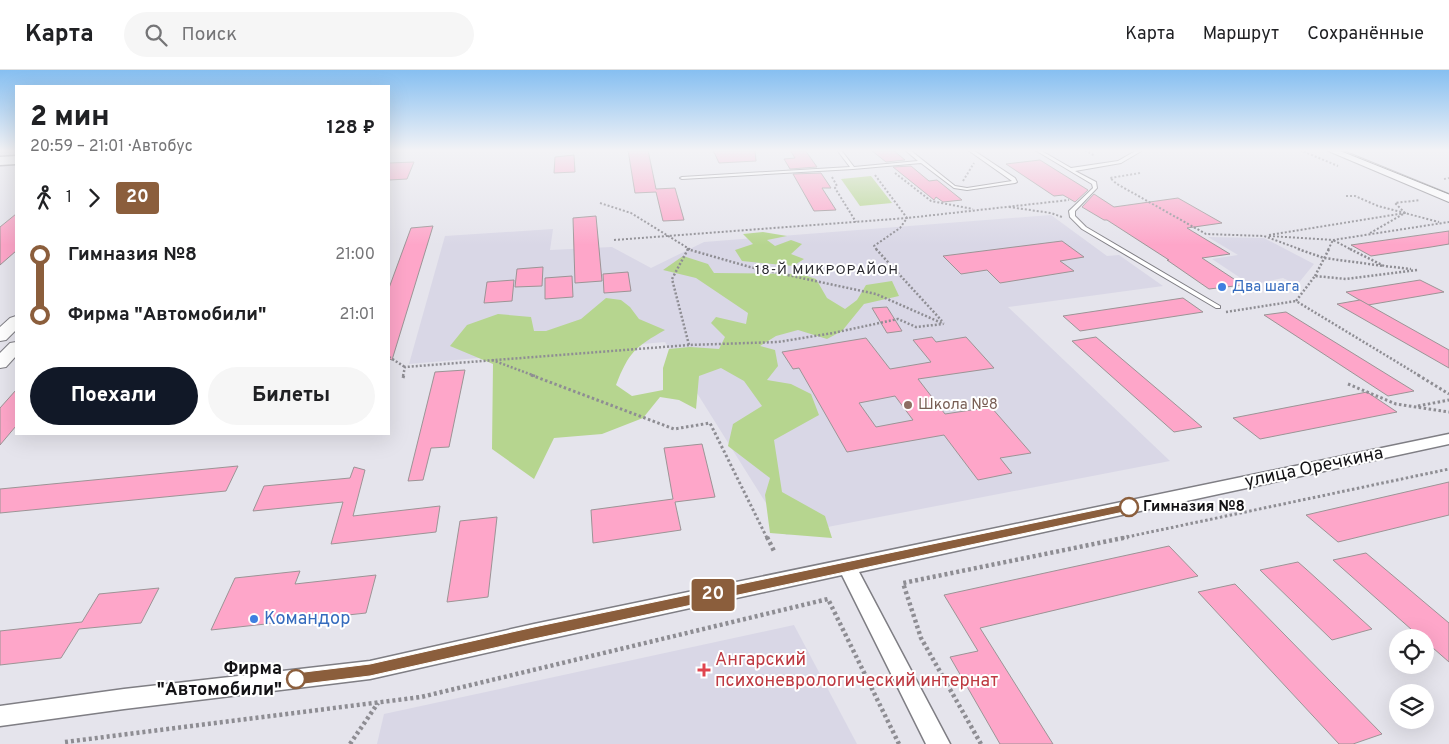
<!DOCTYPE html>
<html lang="ru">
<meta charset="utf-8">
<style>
:root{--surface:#fff;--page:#f6f6f6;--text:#202124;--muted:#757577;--line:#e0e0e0;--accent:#111827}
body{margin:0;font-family:Overpass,sans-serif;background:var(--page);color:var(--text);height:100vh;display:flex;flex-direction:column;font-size:19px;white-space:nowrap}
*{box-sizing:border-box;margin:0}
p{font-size:16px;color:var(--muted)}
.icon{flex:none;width:28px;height:28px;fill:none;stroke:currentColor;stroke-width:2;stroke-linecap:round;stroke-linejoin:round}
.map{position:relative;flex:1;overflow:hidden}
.panel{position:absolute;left:15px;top:15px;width:375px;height:350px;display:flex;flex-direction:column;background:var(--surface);border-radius:0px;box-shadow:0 5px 20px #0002}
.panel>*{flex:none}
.badge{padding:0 10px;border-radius:4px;font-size:18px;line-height:32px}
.fabs{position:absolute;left:1389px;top:559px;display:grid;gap:10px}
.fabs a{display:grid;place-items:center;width:45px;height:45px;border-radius:50%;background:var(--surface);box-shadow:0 5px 20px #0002;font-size:25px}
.map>.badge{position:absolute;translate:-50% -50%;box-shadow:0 0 0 2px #fff}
.legs{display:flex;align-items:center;gap:8px;height:55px;padding:0 15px;font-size:16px}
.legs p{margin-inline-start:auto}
.overview{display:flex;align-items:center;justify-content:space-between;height:85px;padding:0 15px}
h1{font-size:28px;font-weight:800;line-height:38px}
.button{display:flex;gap:10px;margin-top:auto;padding:10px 15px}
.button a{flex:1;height:58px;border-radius:30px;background:var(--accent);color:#fff;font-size:20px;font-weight:800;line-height:58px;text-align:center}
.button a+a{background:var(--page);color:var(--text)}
ul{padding:0 15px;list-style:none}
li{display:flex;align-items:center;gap:18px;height:60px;font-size:19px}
li i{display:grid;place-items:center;width:8px;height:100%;margin:0 6px;background:currentColor}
li i::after{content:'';width:12px;height:12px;margin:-6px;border:4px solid;border-radius:50%;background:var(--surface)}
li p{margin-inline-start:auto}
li:first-child i{background:linear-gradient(#0000 50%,currentColor 0)}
li:last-child i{background:linear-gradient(currentColor 50%,#0000 0)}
header{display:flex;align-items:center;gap:30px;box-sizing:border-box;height:70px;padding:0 25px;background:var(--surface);border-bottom:1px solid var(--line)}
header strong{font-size:24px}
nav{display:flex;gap:28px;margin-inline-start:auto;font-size:18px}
.search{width:350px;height:45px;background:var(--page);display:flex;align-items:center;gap:12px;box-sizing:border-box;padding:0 18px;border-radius:28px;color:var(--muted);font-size:19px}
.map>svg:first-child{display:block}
.built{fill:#d9d7e6}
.green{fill:#b6d58f}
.building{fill:#fea6c9;stroke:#9c9496;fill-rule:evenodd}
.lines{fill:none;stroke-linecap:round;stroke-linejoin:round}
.service-casing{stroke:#7f7e84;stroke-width:2}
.minor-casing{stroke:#7f7e84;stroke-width:3}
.tertiary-casing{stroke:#7f7e84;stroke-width:2}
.secondary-casing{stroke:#7f7e84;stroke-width:3}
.path-far3{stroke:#8e8d93;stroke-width:2;stroke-dasharray:2 2;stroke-linecap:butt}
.path-far2{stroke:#8e8d93;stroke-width:2.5;stroke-dasharray:2 2;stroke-linecap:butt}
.path-far1{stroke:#8e8d93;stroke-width:3;stroke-dasharray:2.5 2.5;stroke-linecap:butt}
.path{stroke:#8e8d93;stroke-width:4.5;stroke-dasharray:3 3;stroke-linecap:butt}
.service{fill:#fff;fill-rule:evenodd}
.minor{fill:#fff;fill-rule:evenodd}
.tertiary{fill:#fff;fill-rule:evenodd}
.secondary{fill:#fff;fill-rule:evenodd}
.tram{stroke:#545358;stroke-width:1}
.line-1{fill:#8b5e3c;stroke:#fff}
.shop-dot{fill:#3f7fe0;stroke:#fff;stroke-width:2}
.education-dot{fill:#8d6e63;stroke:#fff;stroke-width:2}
.stop-1-dot{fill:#fff;stroke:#8b5e3c;stroke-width:2.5}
.health-dot{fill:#e0444e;stroke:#fff;stroke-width:2}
.labels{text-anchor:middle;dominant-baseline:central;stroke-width:4;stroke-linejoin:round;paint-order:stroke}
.far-neighbourhood-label{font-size:14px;letter-spacing:1px;fill:#29282e;stroke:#fff}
.shop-label{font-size:15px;fill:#366cbe;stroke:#fff;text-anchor:start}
.education-label{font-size:15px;fill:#785e54;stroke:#fff;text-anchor:start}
.stop-label{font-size:15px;font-weight:bold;fill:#131215;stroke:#fff;text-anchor:start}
.near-street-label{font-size:18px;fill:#131215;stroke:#fff}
.near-shop-label{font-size:18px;fill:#366cbe;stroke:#fff;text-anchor:start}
.near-health-label{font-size:18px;fill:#be3a42;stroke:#fff;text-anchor:start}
.near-stop-label{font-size:18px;font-weight:bold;fill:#131215;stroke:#fff;text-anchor:end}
</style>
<header>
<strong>Карта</strong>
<div class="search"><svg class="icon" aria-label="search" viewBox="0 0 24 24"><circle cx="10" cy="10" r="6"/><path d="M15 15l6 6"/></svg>Поиск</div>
<nav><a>Карта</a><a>Маршрут</a><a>Сохранённые</a></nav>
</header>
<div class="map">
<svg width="1449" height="674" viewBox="0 0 1449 674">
<rect width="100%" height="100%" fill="#e5e4ec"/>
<g class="built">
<polygon points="1051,145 1107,186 1119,185 1163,216 1008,237 1170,391 786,465 665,272 409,294 445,166 553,159 550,180 612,177 651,198 704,172"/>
<polygon points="1208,167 1264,168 1314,194 1297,215 1283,208 1251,215 1212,189 1238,185"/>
<polygon points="794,555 857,674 377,674 384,644"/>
</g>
<g class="green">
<polygon points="871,106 892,133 860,136 841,109"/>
<polygon points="763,162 787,166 767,170 775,176 791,170 802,174 791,184 804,189 793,196 742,191 735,180 753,174 743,164"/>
<path d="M683,186L708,194L714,203L801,204L816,209L827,228L845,239L857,230L866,215L892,211L899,226L864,234L842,261L827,269L798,260L776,266L760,276L775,280L778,296L767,310L791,314L811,324L819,345L774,370L782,422L825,446L832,468L770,463L765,425L770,408L728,376L733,354L762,336L744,311L721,298L699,306L696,339L679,330L660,327L643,348L602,364L554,368L534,409L492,379L493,294L450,276L467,255L498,244L531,247L534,261H546L581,249L606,228L621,230L630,237L639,249L665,260C635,277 629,282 616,315L632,326L663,320V298L669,279L690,277L719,279L725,267L711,253L716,247L746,254L748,243L696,208L663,200Z"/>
</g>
<g class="building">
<polygon points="628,80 648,80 656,119 675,118 684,150 663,151 656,122 635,123"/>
<polygon points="713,80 755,80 756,91 719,93"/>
<polygon points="790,80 805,80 817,97 790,99 784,89 795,88"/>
<polygon points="871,80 893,80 905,90 886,92"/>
<polygon points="574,85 575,102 554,103 555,87"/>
<polygon points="1040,90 1088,120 1075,132 1063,125 1054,126 1006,94"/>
<polygon points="414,92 407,109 389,110 389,93"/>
<polygon points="911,96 929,111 937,110 962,130 943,132 936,127 934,130 893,97"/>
<polygon points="821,103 831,118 822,118 836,140 814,141 793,104"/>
<polygon points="1094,124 1114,137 1178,128 1222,153 1187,158 1230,184 1202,188 1243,215 1209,219 1167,190 1169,190 1107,150 1104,150 1082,137"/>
<polygon points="16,144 16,181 0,195 0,157"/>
<polygon points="596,146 602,211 575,213 573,148"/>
<polygon points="433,156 392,290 389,289 389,218 411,158"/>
<polygon points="1449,161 1449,174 1431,177 1371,186 1351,175"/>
<polygon points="1062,171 1084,187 1060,191 1074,201 1000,213 987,200 961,204 943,186"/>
<polygon points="543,197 542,216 515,217 517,199"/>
<polygon points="628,202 631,221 604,223 603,204"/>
<polygon points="572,206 573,227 545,229 545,208"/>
<polygon points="514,210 512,231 484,233 487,212"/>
<polygon points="1420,210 1444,222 1368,235 1346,222"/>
<polygon points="1183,228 1203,242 1080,261 1063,246"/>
<polygon points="1360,230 1449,280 1449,298 1337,234"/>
<polygon points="887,237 902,261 887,263 872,238"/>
<polygon points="1286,242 1414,321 1388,326 1264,245"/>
<path d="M932,267L936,272L966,267L994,298L918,309L945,344L991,337L1031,383L1000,388L1012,403L978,410L944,365L847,382L799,298L793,299L782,282L866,268L890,299L931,292L913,270ZM895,326L913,350L876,357L859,333Z"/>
<polygon points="1096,267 1202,357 1174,362 1072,271"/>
<polygon points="465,300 449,377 431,378 423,410 408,411 435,302"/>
<polygon points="16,320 16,356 0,375 0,338"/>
<polygon points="1367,322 1397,342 1260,369 1233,348"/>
<polygon points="702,374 715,427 675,432 681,460 593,473 591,440 673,429 664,378"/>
<polygon points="238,396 226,421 0,443 0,419"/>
<polygon points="354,397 365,400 353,446 440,436 436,462 331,474 343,432 253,441 264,416 350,408"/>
<polygon points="1449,412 1449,445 1338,472 1306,445"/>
<polygon points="497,447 488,527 447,532 460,451"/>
<polygon points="1169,476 1198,506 980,558 1053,674 1000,674 950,587 978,581 944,525"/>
<polygon points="1366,483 1449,553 1449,592 1425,571 1425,568 1421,568 1333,490"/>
<polygon points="1298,492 1306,499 1372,559 1332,570 1260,500"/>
<polygon points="300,501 295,514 376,505 366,543 211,560 235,508"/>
<polygon points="1235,514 1382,664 1353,674 1339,674 1198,522"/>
<polygon points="159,518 141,553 79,559 61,588 0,595 0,561 82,552 99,524"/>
</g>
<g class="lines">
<g class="service-casing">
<g id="service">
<polygon points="837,80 841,80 854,97 918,91 905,80 910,80 955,116 967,118 1012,111 968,80 973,80 1015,108 1017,112 1015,113 967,120 954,118 921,93 853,99 682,109 680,108 682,107 850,97"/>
<polygon points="1035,80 1040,80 1071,98 1118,91 1137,80 1143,80 1121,93 1075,101 1096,112 1097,118 1075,141 1075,146 1086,157 1220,236 1220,238 1216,238 1082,159 1070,147 1069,141 1093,118 1092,114"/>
</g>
</g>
<g class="minor-casing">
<polygon id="minor" points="1449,364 1449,374 859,502 950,674 926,674 842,505 534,572 370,609 124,639 0,656 0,636 124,619 370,591 534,554"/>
</g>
<g class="tertiary-casing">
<g id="tertiary">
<polygon points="1326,80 1341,80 1449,124 1449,132"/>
<polygon points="16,246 16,260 6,270 0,271 0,257 10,248"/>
<polygon points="16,272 16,286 6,297 0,298 0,283 10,273"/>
</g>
</g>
<g class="secondary-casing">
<polygon id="secondary" points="16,86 16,94 0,95 0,87"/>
</g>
<g class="path-far3">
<polyline points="1085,80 1095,86"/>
<polyline points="1300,80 1338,96"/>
<polyline points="895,103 931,131 973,139"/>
<polyline points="1140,103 1110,108 1117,114 1206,164 1264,166 1302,180"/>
<polyline points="875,105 907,148 900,158 874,176 877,180"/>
<polyline points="832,107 837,116 835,118 856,152"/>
<polyline points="1444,109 1449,108"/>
<polyline points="963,111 974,93"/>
<polyline points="1346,126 1355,126 1378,136 1439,152"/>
<polyline points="600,133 631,143 691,180"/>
<polyline points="1009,137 1051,143 1062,147"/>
<polyline points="1370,163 1405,143 1395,133 1420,130"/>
<polyline points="1269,165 1405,143"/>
<polyline points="1269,166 1333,170 1449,152"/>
<polyline points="614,170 907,148 1069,130"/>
<polyline points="1328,180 1333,170 1352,180"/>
</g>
<g class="path-far2">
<polyline points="687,179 750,197 876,224 944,254"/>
<polyline points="688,179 672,209 689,275 778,272 833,263 898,249 916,257 943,254"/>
<polyline points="876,179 942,251"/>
<polyline points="1298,179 1324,188 1384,196"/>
<polyline points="1350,179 1384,196 1411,199"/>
<polyline points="1417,200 1346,209 1315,206 1296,231 1420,306"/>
<polyline points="1315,206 1329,179"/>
<polyline points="1226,242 1296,231"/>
<polyline points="389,287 405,297"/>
<polyline points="492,290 535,306"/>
<polyline points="403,306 405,297 689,275"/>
</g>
<g class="path-far1">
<polyline points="531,305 674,359 710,353 767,468"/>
<polyline points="1418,305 1449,324"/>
<polyline points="403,308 404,305"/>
<polyline points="1348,314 1396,334 1449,342"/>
<polyline points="1418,336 1449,330"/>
<polyline points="1122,468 1449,399"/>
</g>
<g class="path">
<polyline points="767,467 775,483"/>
<polyline points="65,672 421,627 828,529 899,674"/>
<polyline points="350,674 378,633"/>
<polyline points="981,674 921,568 903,513 1128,467"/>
</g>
<use href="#service" class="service"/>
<use href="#minor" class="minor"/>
<use href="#tertiary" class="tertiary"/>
<use href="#secondary" class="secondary"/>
<polyline class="tram" points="1339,80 1449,124"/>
</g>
<linearGradient id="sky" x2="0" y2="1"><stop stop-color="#86bff1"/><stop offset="0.46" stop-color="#f3f3f6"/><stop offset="1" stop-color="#f3f3f6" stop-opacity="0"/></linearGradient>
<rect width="1449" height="175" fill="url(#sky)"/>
<polygon class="line-1" points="1129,433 1135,437 1133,440 534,569 370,606 296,615 291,613 288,609 291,604 296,603 370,594 534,557"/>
<g class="shop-dot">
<circle cx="1222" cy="217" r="5"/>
<circle cx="254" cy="549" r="5"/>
</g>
<circle class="education-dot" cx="908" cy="335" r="5"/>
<g class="stop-1-dot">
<circle cx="1129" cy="437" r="9"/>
<circle cx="296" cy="609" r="9"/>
</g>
<path class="health-dot" d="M701.5 592.5h5v5h5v5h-5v5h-5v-5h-5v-5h5z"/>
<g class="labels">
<g class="far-neighbourhood-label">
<text x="827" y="200">18-Й МИКРОРАЙОН</text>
</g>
<g class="shop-label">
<text x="1232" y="217">Два шага</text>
</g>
<g class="education-label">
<text x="918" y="335">Школа №8</text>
</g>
<g class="stop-label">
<text x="1143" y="437">Гимназия №8</text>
</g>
<g class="near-street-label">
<text transform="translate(1314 398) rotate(-12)">улица Оречкина</text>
</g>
<g class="near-shop-label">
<text x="264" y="549">Командор</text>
</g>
<g class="near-health-label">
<text x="715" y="590">Ангарский<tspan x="715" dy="21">психоневрологический интернат</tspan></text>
</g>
<g class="near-stop-label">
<text x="282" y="599">Фирма<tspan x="282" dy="21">"Автомобили"</tspan></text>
</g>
</g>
</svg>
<div class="fabs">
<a><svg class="icon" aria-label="locate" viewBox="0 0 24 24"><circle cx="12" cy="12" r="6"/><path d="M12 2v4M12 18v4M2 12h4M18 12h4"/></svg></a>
<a><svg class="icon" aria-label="layers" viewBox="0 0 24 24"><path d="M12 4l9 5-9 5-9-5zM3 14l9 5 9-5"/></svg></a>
</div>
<b class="badge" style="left:713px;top:525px;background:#8b5e3c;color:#fff">20</b>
<section class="panel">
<div class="overview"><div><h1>2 мин</h1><p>20:59 – 21:01 · Автобус</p></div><b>128 ₽</b></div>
<div class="legs"><svg class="icon" aria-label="walk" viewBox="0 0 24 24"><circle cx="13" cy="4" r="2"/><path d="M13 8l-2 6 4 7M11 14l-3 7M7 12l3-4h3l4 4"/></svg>1<svg class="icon" aria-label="forward" viewBox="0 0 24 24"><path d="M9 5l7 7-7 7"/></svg><b class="badge" style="background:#8b5e3c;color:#fff">20</b></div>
<ul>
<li><i style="color:#8b5e3c"></i><b>Гимназия №8</b><p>21:00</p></li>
<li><i style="color:#8b5e3c"></i><b>Фирма &quot;Автомобили&quot;</b><p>21:01</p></li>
</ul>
<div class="button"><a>Поехали</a><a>Билеты</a></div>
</section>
</div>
